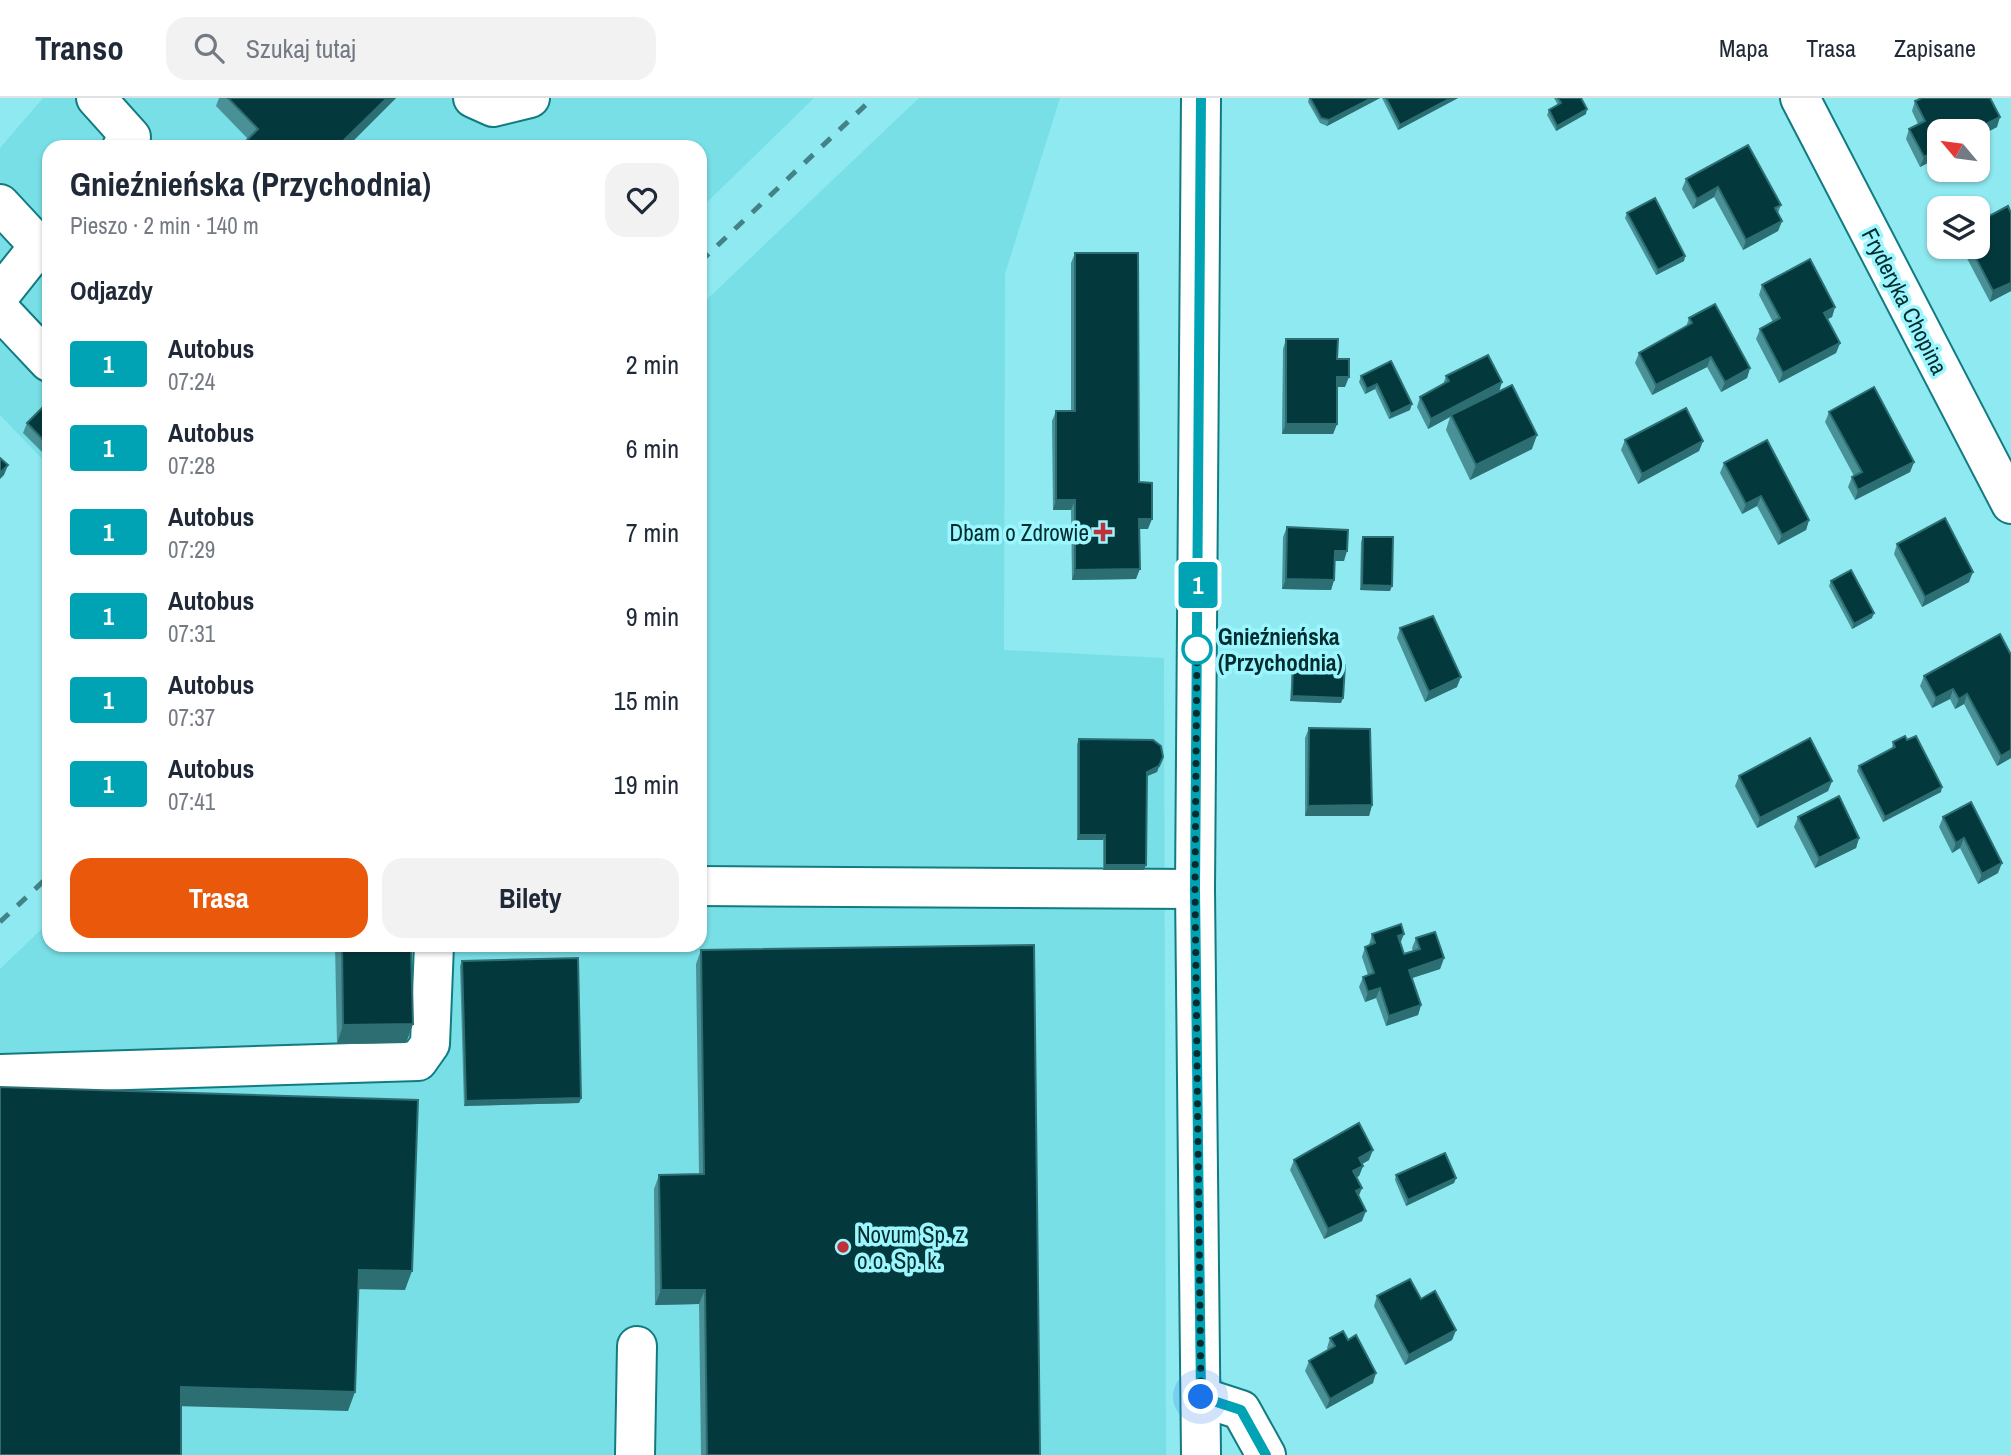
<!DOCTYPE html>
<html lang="pl">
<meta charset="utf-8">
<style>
:root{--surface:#fff;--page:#f2f2f3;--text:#1f2937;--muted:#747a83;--line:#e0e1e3;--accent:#ea580c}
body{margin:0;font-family:"Archivo Narrow",sans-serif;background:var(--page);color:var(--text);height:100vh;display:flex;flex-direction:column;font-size:26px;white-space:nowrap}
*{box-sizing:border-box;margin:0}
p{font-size:23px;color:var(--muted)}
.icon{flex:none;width:38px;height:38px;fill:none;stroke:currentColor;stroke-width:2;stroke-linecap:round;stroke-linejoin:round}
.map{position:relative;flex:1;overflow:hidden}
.drawer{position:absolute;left:42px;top:42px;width:665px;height:812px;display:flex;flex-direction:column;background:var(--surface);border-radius:21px;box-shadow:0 2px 5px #0004}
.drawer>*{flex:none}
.badge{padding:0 14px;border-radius:5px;font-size:24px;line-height:46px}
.needle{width:46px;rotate:299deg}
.buttons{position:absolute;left:1927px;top:21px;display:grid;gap:14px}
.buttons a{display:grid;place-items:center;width:63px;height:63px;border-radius:14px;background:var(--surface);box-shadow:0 2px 5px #0004;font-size:35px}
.you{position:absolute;width:35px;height:35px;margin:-18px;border:5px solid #fff;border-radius:50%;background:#1a73e8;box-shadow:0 0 0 10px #1a73e833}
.map>.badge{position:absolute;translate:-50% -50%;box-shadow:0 0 0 4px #fff}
h2{padding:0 28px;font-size:26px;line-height:63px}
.round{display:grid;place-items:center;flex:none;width:74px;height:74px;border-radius:21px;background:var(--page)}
.summary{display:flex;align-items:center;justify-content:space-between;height:119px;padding:0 28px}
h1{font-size:33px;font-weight:800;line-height:52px}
.button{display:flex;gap:14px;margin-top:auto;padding:14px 28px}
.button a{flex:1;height:80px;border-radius:21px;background:var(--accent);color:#fff;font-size:28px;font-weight:800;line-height:80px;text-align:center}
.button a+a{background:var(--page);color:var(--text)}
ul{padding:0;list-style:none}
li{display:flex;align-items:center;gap:21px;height:84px;padding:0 28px}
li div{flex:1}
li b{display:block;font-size:26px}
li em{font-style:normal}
li .badge{min-width:77px;font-weight:700;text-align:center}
header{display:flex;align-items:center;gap:42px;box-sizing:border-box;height:98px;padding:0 35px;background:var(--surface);border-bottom:2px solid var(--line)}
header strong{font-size:33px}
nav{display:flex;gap:38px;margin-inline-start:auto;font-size:24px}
.search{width:490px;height:63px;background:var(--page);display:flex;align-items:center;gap:18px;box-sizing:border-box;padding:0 24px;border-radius:21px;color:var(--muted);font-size:26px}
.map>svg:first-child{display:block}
.built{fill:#78dfe7}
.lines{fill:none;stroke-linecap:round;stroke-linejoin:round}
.minor-casing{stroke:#127b82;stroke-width:42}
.minor{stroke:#fff;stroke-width:38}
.rail{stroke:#438388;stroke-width:5;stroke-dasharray:12 12;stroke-linecap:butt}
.wall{fill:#499196}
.shaded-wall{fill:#2d6e73}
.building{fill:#03393d;stroke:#2d6e73;stroke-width:2}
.line-casing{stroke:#fff;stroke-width:16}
.line{stroke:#00a3b4;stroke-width:10}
.walk{stroke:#032c2f;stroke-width:7;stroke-dasharray:0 12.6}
.poi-dot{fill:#c0303b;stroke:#9cf6fd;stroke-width:2.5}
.stop-dot{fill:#fff;stroke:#00a3b4;stroke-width:3.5}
.labels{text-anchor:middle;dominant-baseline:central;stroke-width:7;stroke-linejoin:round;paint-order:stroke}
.street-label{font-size:23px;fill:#032c2f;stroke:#9cf6fd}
.poi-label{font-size:23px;fill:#032c2f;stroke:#9cf6fd;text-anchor:end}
.stop-label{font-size:23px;font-weight:bold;fill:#032c2f;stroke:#9cf6fd;text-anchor:start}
</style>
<header>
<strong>Transo</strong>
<div class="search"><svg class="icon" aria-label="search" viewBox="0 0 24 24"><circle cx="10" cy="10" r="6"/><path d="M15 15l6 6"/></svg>Szukaj tutaj</div>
<nav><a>Mapa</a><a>Trasa</a><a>Zapisane</a></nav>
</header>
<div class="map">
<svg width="2011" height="1357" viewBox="0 0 2011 1357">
<rect width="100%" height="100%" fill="#8fe9f0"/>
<g class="built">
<polygon points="43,0 814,0 700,111 700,49 49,49 49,368 0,317 0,50"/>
<polygon points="919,0 1060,0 1005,176 1004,552 1164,560 1166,1357 0,1357 0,871 49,824 49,847 700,847 700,208"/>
</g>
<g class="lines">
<g class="minor-casing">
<g id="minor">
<polyline points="96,0 131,39 122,49"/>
<polyline points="473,0 493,9 530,0"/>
<polyline points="1201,0 1195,791 1201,1357"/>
<polyline points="1800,0 2011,406"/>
<polyline points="0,106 39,148 0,197"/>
<polyline points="0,212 49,264"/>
<polyline points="700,788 1195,791"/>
<polyline points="0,976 418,963 430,946 434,847"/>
<polyline points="1201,1299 1241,1312 1266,1357"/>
<polyline points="635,1357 637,1248"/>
</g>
</g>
<use href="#minor" class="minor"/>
<g class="rail">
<polyline points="700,164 873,0"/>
<polyline points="0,824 49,778"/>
</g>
</g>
<g class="wall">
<polygon points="219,0 396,0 347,49 248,41 216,8"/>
<polygon points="1309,0 1380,0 1327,28 1320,25 1308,4"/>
<polygon points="1382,0 1458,0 1398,32"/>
<polygon points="1554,0 1581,0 1586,16 1556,33 1547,17 1549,12 1558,7"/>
<polygon points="1915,3 1997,29 1920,69 1906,41 1909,31 1918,26 1912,13"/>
<polygon points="1686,81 1781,107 1778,115 1782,123 1778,133 1743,152 1714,99 1693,111 1682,91"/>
<polygon points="1627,115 1685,158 1684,163 1656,177 1625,120"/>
<polygon points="1961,149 1978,149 2011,193 1990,204"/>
<polygon points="1075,155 1139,384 1148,431 1139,431 1136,481 1072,482 1071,412 1053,412 1052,323 1056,313 1071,313 1071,165"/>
<polygon points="1762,187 1835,209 1832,219 1827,221 1840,245 1836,255 1779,285 1756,241 1760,231 1773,224 1759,197"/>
<polygon points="1689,220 1750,270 1747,280 1721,294 1707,269 1652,297 1635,265 1639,255 1686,229"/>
<polygon points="1286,241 1337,261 1345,289 1337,289 1337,326 1333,336 1282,336 1283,251"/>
<polygon points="1391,263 1410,312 1389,321 1375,291 1365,296 1359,284 1361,278"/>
<polygon points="1446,278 1499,293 1532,351 1470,382 1446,332 1450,319 1428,331 1417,309 1420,299 1443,287"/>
<polygon points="49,303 49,361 23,335 27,325"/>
<polygon points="1829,314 1914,364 1910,374 1855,402 1848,389 1852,379 1854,378 1825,324"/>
<polygon points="1625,342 1703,343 1699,353 1638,386 1621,352"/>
<polygon points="1724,365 1809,422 1806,432 1778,447 1757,408 1742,416 1720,375"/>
<polygon points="1287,429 1344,463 1334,463 1334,482 1331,492 1282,491 1283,439"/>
<polygon points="1363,439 1390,493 1360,492 1361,444"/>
<polygon points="1897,446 1969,484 1922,509 1894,456"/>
<polygon points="1831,483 1872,520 1852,531 1829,488"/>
<polygon points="1400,530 1457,589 1425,604 1397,540"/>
<polygon points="2011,557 2011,660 1997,668 1964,606 1955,611 1950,601 1932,610 1920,588 1924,578"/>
<polygon points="1293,565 1341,605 1290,603 1292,570"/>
<polygon points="1309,630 1372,707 1369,718 1305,718 1305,640"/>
<polygon points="1079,641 1163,659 1157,674 1147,678 1144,772 1103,772 1103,742 1077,742 1077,646"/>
<polygon points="1907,642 1941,694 1883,724 1857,673 1859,668 1892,650 1893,644"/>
<polygon points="1739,678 1832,683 1828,693 1757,730 1735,688"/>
<polygon points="1798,719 1859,740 1856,750 1815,770 1794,729"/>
<polygon points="1943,719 1998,775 1978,786 1960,750 1952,755 1939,729"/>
<polygon points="1372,836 1401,845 1404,856 1413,853 1412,850 1416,840 1444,860 1440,871 1412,880 1421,907 1418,917 1386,928 1376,900 1365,904 1359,889 1363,879 1368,877 1362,859 1365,849 1369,847"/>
<polygon points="335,847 411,847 413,926 406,945 337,946"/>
<polygon points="701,852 1040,1357 701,1357 699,1206 655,1207 654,1091 659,1077 699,1076 696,866"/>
<polygon points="462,863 581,1000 579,1005 464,1008 460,868"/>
<polygon points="1294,1062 1369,1062 1362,1066 1363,1068 1359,1078 1356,1079 1362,1123 1324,1141 1290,1072"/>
<polygon points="1396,1077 1456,1080 1454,1085 1406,1108 1395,1082"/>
<polygon points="1377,1198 1421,1201 1456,1232 1452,1242 1405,1267 1374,1208"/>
<polygon points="1330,1240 1348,1242 1373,1285 1326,1311 1305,1273 1309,1263 1328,1252 1327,1250"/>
</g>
<g class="shaded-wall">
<polygon points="387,0 396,0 347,49 337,49"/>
<polygon points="1372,0 1380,0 1327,28 1329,22"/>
<polygon points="1451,0 1458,0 1398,32 1400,27"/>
<polygon points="1587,11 1586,16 1556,33 1557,28"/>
<polygon points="2000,19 1997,29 1978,39 1978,33 1973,33"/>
<polygon points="1939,51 1939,59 1920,69 1924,59"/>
<polygon points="1718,89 1714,99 1693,111 1697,101"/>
<polygon points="1782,123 1778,133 1743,152 1746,142"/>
<polygon points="1685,158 1684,163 1656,177 1658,172"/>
<polygon points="2011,185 2011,193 1990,204 1993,193"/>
<polygon points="1835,209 1832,219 1820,225 1824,215"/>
<polygon points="1840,245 1836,255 1779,285 1783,275"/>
<polygon points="1711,259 1707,269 1652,297 1656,287"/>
<polygon points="1750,270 1747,280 1721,294 1725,284"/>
<polygon points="1337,279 1349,279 1345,289 1334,289"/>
<polygon points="1502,284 1499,294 1451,317 1450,319 1428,331 1431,321"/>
<polygon points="1377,286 1375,291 1365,296 1367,291"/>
<polygon points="1412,306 1410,312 1389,321 1391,316"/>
<polygon points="1286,326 1337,326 1333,336 1282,336"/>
<polygon points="1537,337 1532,351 1470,382 1476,367"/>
<polygon points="1703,343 1699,353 1638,386 1642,376"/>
<polygon points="1914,364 1910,374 1855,402 1858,392"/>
<polygon points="8,367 4,377 0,381 0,375"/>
<polygon points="1761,398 1757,408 1742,416 1746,406"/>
<polygon points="1056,402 1075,402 1071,412 1053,412"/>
<polygon points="1139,421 1152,421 1148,431 1136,431"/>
<polygon points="1809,422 1806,432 1778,447 1782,437"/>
<polygon points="1335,453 1347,453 1344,463 1331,463"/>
<polygon points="1140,471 1136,481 1072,482 1075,472"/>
<polygon points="1973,474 1969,484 1922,509 1925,499"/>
<polygon points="1286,481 1334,482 1331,492 1282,491"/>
<polygon points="1362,487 1392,488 1390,493 1360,492"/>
<polygon points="1874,515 1872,520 1852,531 1854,526"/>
<polygon points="1461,579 1457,589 1425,604 1429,594"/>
<polygon points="1953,591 1950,601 1932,610 1936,600"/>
<polygon points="1967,596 1964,606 1955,611 1959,601"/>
<polygon points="1292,598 1343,600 1341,605 1290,603"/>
<polygon points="2011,652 2011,660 1997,668 2001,658"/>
<polygon points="1159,668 1157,674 1145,679 1147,674"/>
<polygon points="1832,683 1828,693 1757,730 1760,720"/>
<polygon points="1942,689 1941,694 1883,724 1885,719"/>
<polygon points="1372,707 1369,718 1305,718 1308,708"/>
<polygon points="1079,737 1105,737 1103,742 1077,742"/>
<polygon points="1859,740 1856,750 1815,770 1819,760"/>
<polygon points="1964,740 1960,750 1952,755 1956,745"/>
<polygon points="2002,765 1998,775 1978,786 1982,776"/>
<polygon points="1105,767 1146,767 1144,772 1103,772"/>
<polygon points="1404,836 1400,846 1398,838"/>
<polygon points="1444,860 1440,871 1406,882 1409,872"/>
<polygon points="1380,890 1376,900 1365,904 1368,894"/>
<polygon points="1421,907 1418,917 1386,928 1389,918"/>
<polygon points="413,926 406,945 337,946 343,927"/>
<polygon points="581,1000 579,1005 464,1008 466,1003"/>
<polygon points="1373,1052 1369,1062 1355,1070 1359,1060"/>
<polygon points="1363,1068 1359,1078 1350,1083 1353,1073"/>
<polygon points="1456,1080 1454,1085 1406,1108 1408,1102"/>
<polygon points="1362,1090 1358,1100 1356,1093"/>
<polygon points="1366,1113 1362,1123 1324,1141 1328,1131"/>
<polygon points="359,1172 412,1173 405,1192 352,1191"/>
<polygon points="661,1192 705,1192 699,1206 655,1207"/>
<polygon points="1456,1232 1452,1242 1405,1267 1409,1257"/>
<polygon points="1376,1275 1373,1285 1326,1311 1330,1301"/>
<polygon points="181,1289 355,1294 348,1313 174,1308"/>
</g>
<g class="building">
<polygon points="228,0 387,0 337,49 240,49 258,31"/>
<polygon points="1310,0 1372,0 1329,22 1321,20"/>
<polygon points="1386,0 1451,0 1400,27"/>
<polygon points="1558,0 1581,0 1587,11 1557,28 1549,12 1561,5"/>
<polygon points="1922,0 1990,0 2000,19 1973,33 1939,33 1939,51 1924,59 1909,31 1925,23 1915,3"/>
<polygon points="1748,47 1781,107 1775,110 1782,123 1746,142 1718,89 1697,101 1686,81"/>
<polygon points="1655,100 1685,158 1658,172 1627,115"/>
<polygon points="2008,108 2011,115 2011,185 1993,193 1970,149 1978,149 1978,124"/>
<polygon points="1075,155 1138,155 1139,384 1152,385 1152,421 1139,421 1140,471 1075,472 1075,402 1056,402 1056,313 1075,313"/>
<polygon points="1810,161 1835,209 1824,215 1840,245 1783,275 1760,231 1780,220 1762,187"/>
<polygon points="1715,206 1750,270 1725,284 1711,259 1656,287 1639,255 1692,225 1689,220"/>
<polygon points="1286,241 1338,241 1337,261 1349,261 1349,279 1337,279 1337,326 1286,326"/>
<polygon points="1488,257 1502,284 1431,321 1420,299 1449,283 1446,278"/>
<polygon points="1391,263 1412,306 1391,316 1377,286 1367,291 1361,278"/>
<polygon points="1512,287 1537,337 1476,367 1451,317"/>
<polygon points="1874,289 1914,364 1858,392 1852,379 1862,374 1829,314"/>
<polygon points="49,303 49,348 27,325"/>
<polygon points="1686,310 1703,343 1642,376 1625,342"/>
<polygon points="1767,342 1809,422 1782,437 1761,398 1746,406 1724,365"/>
<polygon points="0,360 8,367 0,375"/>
<polygon points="1945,420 1973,474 1925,499 1897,446"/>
<polygon points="1287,429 1348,432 1347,453 1335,453 1334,482 1286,481"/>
<polygon points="1363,439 1393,439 1392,488 1362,487"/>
<polygon points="1851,472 1874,515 1854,526 1831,483"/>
<polygon points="1433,518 1461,579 1429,594 1400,530"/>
<polygon points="2000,536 2011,557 2011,652 2001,658 1967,596 1959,601 1953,591 1936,600 1924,578"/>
<polygon points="1293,565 1345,567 1343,600 1292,598"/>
<polygon points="1309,630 1370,631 1372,707 1308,708"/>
<polygon points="1905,638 1907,642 1916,638 1942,689 1885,719 1859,668 1895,649 1893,644"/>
<polygon points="1810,640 1832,683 1760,720 1739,678"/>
<polygon points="1079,641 1153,642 1161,648 1163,659 1159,668 1147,674 1146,767 1105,767 1105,737 1079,737"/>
<polygon points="1839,698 1859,740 1819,760 1798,719"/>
<polygon points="1971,704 2002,765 1982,776 1964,740 1956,745 1943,719"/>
<polygon points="1401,826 1404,836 1398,838 1404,856 1420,851 1416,840 1435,834 1444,860 1409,872 1421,907 1389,918 1380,890 1368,894 1363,879 1374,875 1365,849 1375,845 1372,836"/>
<polygon points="342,847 411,847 413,926 343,927"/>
<polygon points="1034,847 1040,1357 707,1357 705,1192 661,1192 659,1077 704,1076 701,852"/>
<polygon points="578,860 581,1000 466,1003 462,863"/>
<polygon points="0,989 418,1002 412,1173 359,1172 355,1294 181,1289 181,1357 0,1357"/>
<polygon points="1359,1025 1373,1052 1359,1060 1363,1068 1353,1073 1362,1090 1356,1093 1366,1113 1328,1131 1294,1062"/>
<polygon points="1445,1055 1456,1080 1408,1102 1396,1077"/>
<polygon points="1410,1181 1421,1201 1435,1193 1456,1232 1409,1257 1377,1198"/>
<polygon points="1343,1233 1348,1242 1356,1237 1376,1275 1330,1301 1309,1263 1335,1248 1330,1240"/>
</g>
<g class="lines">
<g class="line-casing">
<polyline id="line" points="1201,0 1195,792 1201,1299 1241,1312 1266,1357"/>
</g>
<use href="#line" class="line"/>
<polyline class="walk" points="1197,551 1197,539 1195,792 1201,1299"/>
</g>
<g class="poi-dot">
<path d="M1099.5 423.5h7v7h7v7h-7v7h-7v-7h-7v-7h7z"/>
<circle cx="843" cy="1149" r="7"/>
</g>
<circle class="stop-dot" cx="1197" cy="551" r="14"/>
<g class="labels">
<g class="street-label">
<text transform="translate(1905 203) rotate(63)">Fryderyka Chopina</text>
</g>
<g class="poi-label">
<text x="1089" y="434">Dbam o Zdrowie</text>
<text x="857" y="1136" text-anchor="start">Novum Sp. z<tspan x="857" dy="26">o.o. Sp. k.</tspan></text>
</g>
<g class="stop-label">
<text x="1218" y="538">Gnieźnieńska<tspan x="1218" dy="26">(Przychodnia)</tspan></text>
</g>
</g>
</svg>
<div class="buttons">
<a><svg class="needle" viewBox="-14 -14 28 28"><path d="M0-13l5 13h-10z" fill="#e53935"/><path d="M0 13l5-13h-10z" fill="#747a83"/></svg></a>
<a><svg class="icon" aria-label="layers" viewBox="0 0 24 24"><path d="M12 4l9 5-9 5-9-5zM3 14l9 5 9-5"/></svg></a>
</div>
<div class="you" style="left:1201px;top:1299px"></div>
<b class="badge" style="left:1198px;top:487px;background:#00a3b4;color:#fff">1</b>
<section class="drawer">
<div class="summary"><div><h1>Gnieźnieńska (Przychodnia)</h1><p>Pieszo · 2 min · 140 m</p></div><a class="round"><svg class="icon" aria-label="heart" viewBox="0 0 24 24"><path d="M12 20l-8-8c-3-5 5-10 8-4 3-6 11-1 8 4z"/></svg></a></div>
<h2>Odjazdy</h2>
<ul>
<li><span class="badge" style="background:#00a3b4;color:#fff">1</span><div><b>Autobus</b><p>07:24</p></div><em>2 min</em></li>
<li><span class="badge" style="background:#00a3b4;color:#fff">1</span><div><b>Autobus</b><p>07:28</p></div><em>6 min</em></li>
<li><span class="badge" style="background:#00a3b4;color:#fff">1</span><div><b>Autobus</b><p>07:29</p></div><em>7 min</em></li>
<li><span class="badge" style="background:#00a3b4;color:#fff">1</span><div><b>Autobus</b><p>07:31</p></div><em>9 min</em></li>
<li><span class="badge" style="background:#00a3b4;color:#fff">1</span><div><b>Autobus</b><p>07:37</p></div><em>15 min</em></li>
<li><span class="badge" style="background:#00a3b4;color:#fff">1</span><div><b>Autobus</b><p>07:41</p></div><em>19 min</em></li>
</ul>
<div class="button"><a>Trasa</a><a>Bilety</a></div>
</section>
</div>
